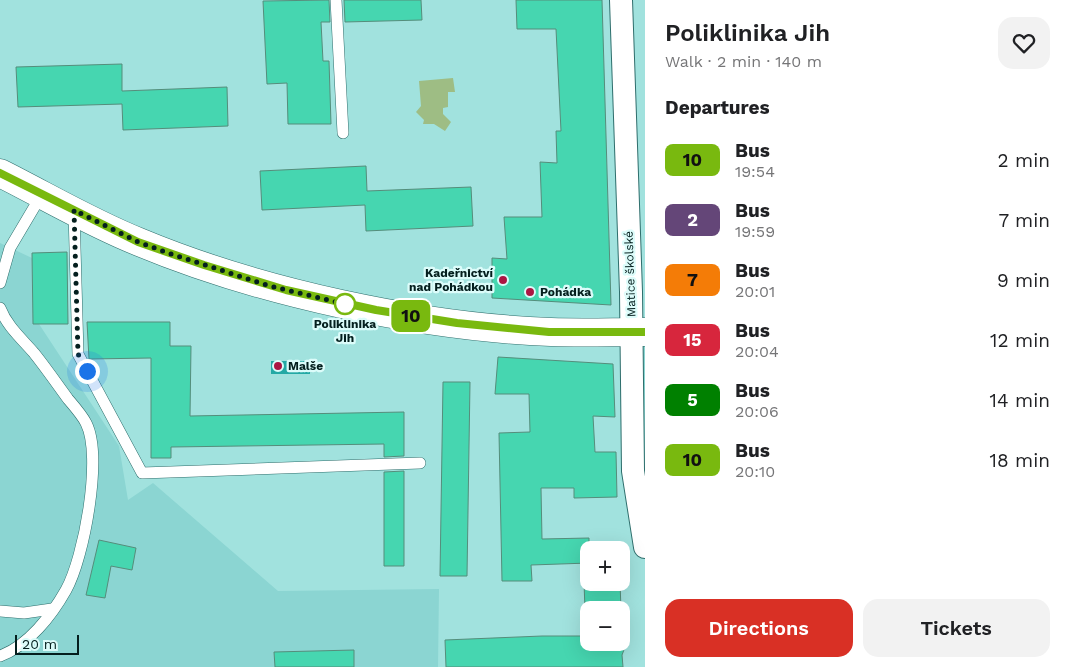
<!DOCTYPE html>
<meta charset="utf-8">
<style>
:root{--surface:#fff;--page:#f2f2f2;--text:#202124;--muted:#757577;--accent:#d93025}
body{margin:0;font-family:"Work Sans",sans-serif;background:var(--page);color:var(--text);height:100vh;display:flex;flex-direction:column;font-size:19px;white-space:nowrap}
*{box-sizing:border-box;margin:0}
p{font-size:16px;color:var(--muted)}
.icon{flex:none;width:28px;height:28px;fill:none;stroke:currentColor;stroke-width:2;stroke-linecap:round;stroke-linejoin:round}
.map{position:relative;flex:1;overflow:hidden}
.details{display:flex;flex-direction:column;background:var(--surface);width:425px}
.details>*{flex:none}
.badge{padding:0 10px;border-radius:8px;font-size:18px;line-height:32px}
.fabs{position:absolute;left:580px;top:541px;display:grid;gap:10px}
.fabs a{display:grid;place-items:center;width:50px;height:50px;border-radius:10px;background:var(--surface);box-shadow:0 5px 20px #0002;font-size:25px}
.scale{position:absolute;left:15px;bottom:12px;width:64px;box-sizing:border-box;padding-left:5px;border:2px solid #041f1e;border-top:0;font-size:14px;line-height:18px;white-space:nowrap;color:#041f1e;-webkit-text-stroke:4px #dcfcfa;paint-order:stroke}
.you{position:absolute;width:25px;height:25px;margin:-12px;border:4px solid #fff;border-radius:50%;background:#1a73e8;box-shadow:0 0 0 8px #1a73e833}
.map>.badge{position:absolute;translate:-50% -50%;box-shadow:0 0 0 2px #fff}
h2{padding:0 20px;font-size:19px;line-height:45px}
.round{display:grid;place-items:center;flex:none;width:52px;height:52px;border-radius:15px;background:var(--page)}
.head{display:flex;align-items:center;justify-content:space-between;height:85px;padding:0 20px}
h1{font-size:24px;font-weight:600;line-height:38px}
.action{display:flex;gap:10px;margin-top:auto;padding:10px 20px}
.action a{flex:1;height:58px;border-radius:15px;background:var(--accent);color:#fff;font-size:20px;font-weight:600;line-height:58px;text-align:center}
.action a+a{background:var(--page);color:var(--text)}
ul{padding:0;list-style:none}
li{display:flex;align-items:center;gap:15px;height:60px;padding:0 20px}
li div{flex:1}
li b{display:block;font-size:19px}
li em{font-style:normal}
li .badge{min-width:55px;font-weight:700;text-align:center}
main{display:flex;flex:1;min-height:0}
.map>svg:first-child{display:block}
.built{fill:#8bd5d2}
.green{fill:#9ebd84}
.water{fill:#24a9a5}
.building{fill:#46d6b0;stroke:#558d7b}
.lines{fill:none;stroke-linecap:round;stroke-linejoin:round}
.lane-casing{stroke:#2e6e6c;stroke-width:12}
.street-casing{stroke:#2e6e6c;stroke-width:24}
.secondary-casing{stroke:#2e6e6c;stroke-width:29}
.lane{stroke:#fff;stroke-width:11}
.street{stroke:#fff;stroke-width:22}
.secondary{stroke:#fff;stroke-width:28}
.line-casing{stroke:#fff;stroke-width:11}
.line{stroke:#79b90f;stroke-width:8}
.walk{stroke:#041f1e;stroke-width:5;stroke-dasharray:0 9}
.poi-dot{fill:#ab1643;stroke:#dcfcfa;stroke-width:2}
.stop-dot{fill:#fff;stroke:#79b90f;stroke-width:2.5}
.labels{text-anchor:middle;dominant-baseline:central;stroke-width:4.5;stroke-linejoin:round;paint-order:stroke}
.poi-label{font-size:12px;font-weight:bold;fill:#041f1e;stroke:#dcfcfa;text-anchor:start}
.street-label{font-size:12px;fill:#041f1e;stroke:#dcfcfa}
.stop-label{font-size:12px;font-weight:bold;fill:#041f1e;stroke:#dcfcfa}
</style>
<main>
<div class="map">
<svg width="645" height="667" viewBox="0 0 645 667">
<rect width="100%" height="100%" fill="#a1e2de"/>
<g class="built">
<polygon points="0,243 32,258 33,324 39,324 119,446 128,500 153,483 278,591 439,589 438,667 0,667"/>
<polygon points="639,337 645,337 645,510"/>
</g>
<polygon class="green" points="453,78 455,92 448,92 448,107 443,108 443,114 451,122 445,131 434,124 423,124 424,120 416,112 421,106 419,81"/>
<rect class="water" x="271" y="361" width="39" height="13"/>
<g class="building">
<polygon points="329,0 330,22 321,22 323,61 329,61 331,124 288,124 287,83 267,84 263,1"/>
<polygon points="344,0 421,0 422,20 345,22"/>
<polygon points="516,0 602,0 611,305 492,298 492,258 507,259 504,217 542,217 540,162 557,163 556,131 561,131 556,29 517,29"/>
<polygon points="122,64 122,91 227,87 228,126 123,130 122,104 18,107 16,67"/>
<polygon points="366,166 367,191 471,187 473,226 366,231 365,205 262,210 260,171"/>
<polygon points="67,252 68,324 33,324 32,253"/>
<polygon points="87,322 170,322 170,346 191,346 190,416 404,412 404,456 384,457 384,444 171,447 171,458 151,458 151,358 89,359"/>
<polygon points="498,357 613,364 615,417 593,416 595,452 616,452 617,497 574,498 574,488 541,488 542,539 589,538 589,563 531,565 532,581 502,581 499,433 530,432 529,394 495,394"/>
<polygon points="443,382 470,382 467,576 440,576"/>
<polygon points="404,471 404,566 384,566 384,472"/>
<polygon points="99,540 136,548 132,570 111,566 105,598 86,595"/>
<polygon points="584,582 620,582 621,610 585,610"/>
<polygon points="542,636 589,636 589,642 627,642 622,655 623,667 446,667 445,640"/>
<polygon points="354,650 354,667 275,667 274,652"/>
</g>
<g class="lines">
<g class="lane-casing">
<g id="lane">
<polyline points="336,0 343,133"/>
<polyline points="74,212 78,354 142,473 420,463"/>
<polyline points="0,283 10,248 42,194"/>
<path d="M0,308C7,326 21,338 34,353C46,368 57,384 68,399C74,406 82,415 86,423C103,456 84,558 66,590C52,615 28,646 0,656"/>
<polyline points="0,611 24,613 52,609"/>
</g>
</g>
<g class="street-casing">
<polyline id="street" points="621,0 631,292 633,471 645,547"/>
</g>
<g class="secondary-casing">
<path id="secondary" d="M0,173C46,196 91,223 139,242C259,292 420,327 551,332C582,333 613,332 645,332"/>
</g>
<use href="#lane" class="lane"/>
<use href="#street" class="street"/>
<use href="#secondary" class="secondary"/>
</g>
<g class="lines">
<g class="line-casing">
<polyline id="line" points="0,173 138,242 204,265 286,290 376,310 457,323 549,332 645,332"/>
</g>
<use href="#line" class="line"/>
<polyline class="walk" points="87,371 78,354 74,210 138,242 171,254 270,286 345,304"/>
</g>
<g class="poi-dot">
<circle cx="503" cy="280" r="5"/>
<circle cx="530" cy="292" r="5"/>
<circle cx="278" cy="366" r="5"/>
</g>
<circle class="stop-dot" cx="345" cy="304" r="10"/>
<g class="labels">
<g class="poi-label">
<text x="493" y="273" text-anchor="end">Kadeřnictví<tspan x="493" dy="14">nad Pohádkou</tspan></text>
<text x="540" y="292">Pohádka</text>
<text x="288" y="366">Malše</text>
</g>
<g class="street-label">
<text transform="translate(630 274) rotate(-92)">Matice školské</text>
</g>
<g class="stop-label">
<text x="345" y="324">Poliklinika<tspan x="345" dy="14">Jih</tspan></text>
</g>
</g>
</svg>
<div class="fabs">
<a>+</a>
<a>−</a>
</div>
<div class="scale">20 m</div>
<div class="you" style="left:87px;top:371px"></div>
<b class="badge" style="left:411px;top:316px;background:#79b90f;color:#111">10</b>
</div>
<section class="details">
<div class="head"><div><h1>Poliklinika Jih</h1><p>Walk · 2 min · 140 m</p></div><a class="round"><svg class="icon" aria-label="heart" viewBox="0 0 24 24"><path d="M12 20l-8-8c-3-5 5-10 8-4 3-6 11-1 8 4z"/></svg></a></div>
<h2>Departures</h2>
<ul>
<li><span class="badge" style="background:#79b90f;color:#111">10</span><div><b>Bus</b><p>19:54</p></div><em>2 min</em></li>
<li><span class="badge" style="background:#644678;color:#fff">2</span><div><b>Bus</b><p>19:59</p></div><em>7 min</em></li>
<li><span class="badge" style="background:#f47c07;color:#111">7</span><div><b>Bus</b><p>20:01</p></div><em>9 min</em></li>
<li><span class="badge" style="background:#d7263d;color:#fff">15</span><div><b>Bus</b><p>20:04</p></div><em>12 min</em></li>
<li><span class="badge" style="background:#008000;color:#fff">5</span><div><b>Bus</b><p>20:06</p></div><em>14 min</em></li>
<li><span class="badge" style="background:#79b90f;color:#111">10</span><div><b>Bus</b><p>20:10</p></div><em>18 min</em></li>
</ul>
<div class="action"><a>Directions</a><a>Tickets</a></div>
</section>
</main>
